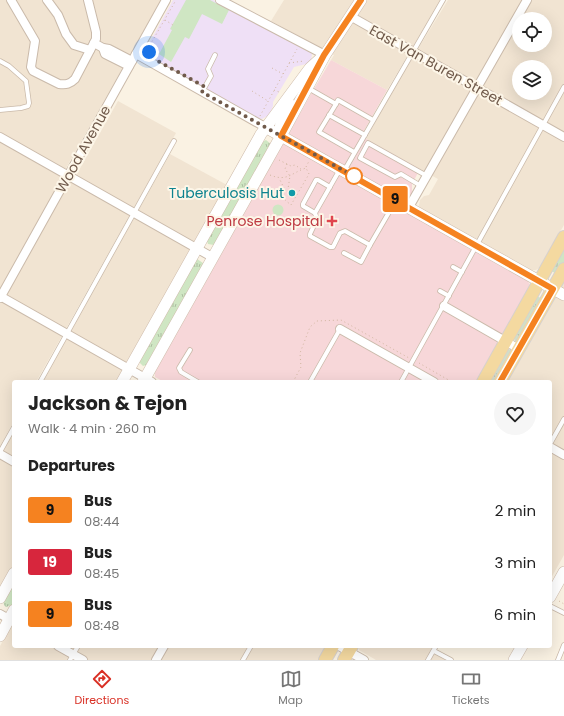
<!DOCTYPE html>
<meta charset="utf-8">
<style>
:root{--surface:#fff;--page:#f6f6f6;--text:#222;--muted:#767676;--line:#e0e0e0;--accent:#d93025}
body{margin:0;font-family:Poppins,sans-serif;background:var(--page);color:var(--text);height:100vh;display:flex;flex-direction:column;font-size:15px;white-space:nowrap}
*{box-sizing:border-box;margin:0}
p{font-size:13px;color:var(--muted)}
.icon{flex:none;width:22px;height:22px;fill:none;stroke:currentColor;stroke-width:2;stroke-linecap:round;stroke-linejoin:round}
.map{position:relative;flex:1;overflow:hidden}
.panel{position:absolute;left:12px;top:380px;width:540px;height:268px;display:flex;flex-direction:column;background:var(--surface);border-radius:4px;box-shadow:0 4px 16px #0002}
.panel>*{flex:none}
.badge{padding:0 8px;border-radius:3px;font-size:14px;line-height:26px}
.tools{position:absolute;left:512px;top:12px;display:grid;gap:8px}
.tools a{display:grid;place-items:center;width:40px;height:40px;border-radius:50%;background:var(--surface);box-shadow:0 4px 16px #0002;font-size:20px}
.you{position:absolute;width:20px;height:20px;margin:-10px;border:3px solid #fff;border-radius:50%;background:#1a73e8;box-shadow:0 0 0 6px #1a73e833}
.map>.badge{position:absolute;translate:-50% -50%;box-shadow:0 0 0 2px #fff}
h2{padding:0 16px;font-size:15px;line-height:36px}
.round{display:grid;place-items:center;flex:none;width:42px;height:42px;border-radius:21px;background:var(--page)}
.head{display:flex;align-items:center;justify-content:space-between;height:68px;padding:0 16px}
h1{font-size:19px;font-weight:700;line-height:30px}
ul{padding:0;list-style:none}
li{display:flex;align-items:center;gap:12px;height:52px;padding:0 16px}
li div{flex:1}
li b{display:block;font-size:15px}
li em{font-style:normal}
li .badge{min-width:44px;font-weight:700;text-align:center}
.dock{display:flex;justify-content:space-around;align-items:center;height:56px;border-top:1px solid var(--line);background:var(--surface);font-size:11px;color:var(--muted)}
.dock a{display:grid;justify-items:center;gap:2px}
.dock .active{color:var(--accent)}
.map>svg:first-child{display:block}
.residential{fill:#f1e4d2;fill-rule:evenodd}
.education{fill:#efe0f6}
.medical{fill:#f7d7d9}
.grass{fill:url(#grass-tufts)}
.park{fill:#cfe6c3}
.lines{fill:none;stroke-linecap:round;stroke-linejoin:round}
.lane-casing{stroke:#cabaaa;stroke-width:5.5}
.street-casing{stroke:#cabaaa;stroke-width:10}
.secondary-casing{stroke:#cfbcab;stroke-width:12}
.primary-casing{stroke:#d7d1cd;stroke-width:14}
.path{stroke:#d1b6a0;stroke-width:1;stroke-dasharray:1 3;stroke-linecap:butt}
.lane{stroke:#fff;stroke-width:4}
.street{stroke:#fff;stroke-width:8}
.secondary{stroke:#fff;stroke-width:11}
.primary{stroke:#f4d9a0;stroke-width:12}
.line-casing{stroke:#fff;stroke-width:9}
.line{stroke:#f58220;stroke-width:6}
.walk{stroke:#705a4b;stroke-width:4;stroke-dasharray:0 7.2}
.stop-dot{fill:#fff;stroke:#f58220;stroke-width:2}
.culture-dot{fill:#0f9aa8;stroke:#fdf6e8;stroke-width:1.5}
.health-dot{fill:#e0444e;stroke:#fdf6e8;stroke-width:1.5}
.labels{text-anchor:middle;dominant-baseline:central;stroke-width:4;stroke-linejoin:round;paint-order:stroke}
.street-label{font-size:14px;fill:#705a4b;stroke:#fdf6e8}
.culture-label{font-size:14px;fill:#0d838f;stroke:#fdf6e8;text-anchor:end}
.health-label{font-size:14px;fill:#be3a42;stroke:#fdf6e8;text-anchor:end}
</style>
<div class="map">
<svg width="564" height="660" viewBox="0 0 564 660">
<defs>
<pattern id="grass-tufts" width="24" height="20" patternUnits="userSpaceOnUse"><rect width="24" height="20" fill="#cfe6c3"/><path d="M3 7l-1-3M5 7V3M7 7l1-3M15 17l-1-3M17 17v-4M19 17l1-3" fill="none" stroke="#acbda0"/></pattern>
</defs>
<rect width="100%" height="100%" fill="#faf2e3"/>
<g class="residential">
<polygon points="0,0 161,0 66,168 64,168 0,133"/>
<polygon points="284,0 441,0 387,90 331,60 334,55 271,21"/>
<path d="M448,0H564V225L539,268L536,270H530L421,209L419,206L420,200L424,196L429,195L438,179L366,139L391,93ZM519,19H545V45H519ZM519,67H545V93H519Z"/>
<polygon points="118,101 176,133 36,382 14,382 14,421 0,446 0,141 73,181"/>
<polygon points="170,154 227,185 117,382 42,382"/>
<polygon points="564,280 564,555 550,580 550,382 506,382"/>
<polygon points="14,431 14,565 0,589 0,456"/>
<polygon points="14,621 14,646 327,646 320,660 0,660 0,646"/>
<polygon points="359,646 433,646 430,652 446,660 376,660 359,650"/>
</g>
<polygon class="education" points="173,0 213,0 309,51 312,54 311,61 306,64 294,67 273,102 273,106 269,115 262,119 257,118 146,56 145,53 146,49"/>
<polygon class="medical" points="331,60 387,90 361,136 420,169 412,184 412,193 404,209 444,232 468,248 528,281 530,285 476,382 164,382 155,377 155,372 311,94"/>
<g class="grass">
<polygon points="266,140 271,144 214,245 208,244 207,241 256,149 264,141"/>
<polygon points="564,249 564,263 557,274 551,271"/>
<polygon points="197,259 203,263 203,266 146,365 143,366 139,362 195,260"/>
<polygon points="536,296 541,298 517,342 515,341 514,336"/>
<polygon points="508,349 513,352 499,382 488,382"/>
<polygon points="14,580 14,602 12,605 6,607 4,605 3,600"/>
</g>
<g class="park">
<polygon points="186,0 210,0 229,10 222,24 202,14 189,39 185,37 171,62 159,54 172,30 170,29"/>
<circle cx="278" cy="210" r="5.5"/>
</g>
<g class="lines">
<g class="lane-casing">
<g id="lane">
<polyline points="0,61 9,66 26,81 29,103 28,106 21,108 0,110"/>
<polyline points="308,88 336,104 338,100 373,120"/>
<polyline points="202,92 211,76 208,69 215,55"/>
<polyline points="336,104 319,132 354,152"/>
<polyline points="329,115 365,135"/>
<polyline points="339,171 315,213 317,219 310,234 310,236 330,247 333,247 340,233 345,231 370,245 395,202"/>
<polyline points="344,171 443,0"/>
<polyline points="421,186 401,174 395,177 360,158 368,143 427,176"/>
<polyline points="315,213 303,206 303,204 316,180 318,180 330,187"/>
<polyline points="344,253 361,262 370,245"/>
<polyline points="453,267 462,272"/>
<polyline points="440,291 449,296"/>
<polyline points="190,350 179,368 181,372 198,382"/>
<polyline points="40,382 174,141"/>
<polyline points="310,382 340,329"/>
<polyline points="401,382 564,87"/>
<polyline points="550,444 564,419"/>
<polyline points="0,452 14,427"/>
<polyline points="550,606 564,613"/>
<polyline points="434,651 451,660"/>
<polyline points="70,660 78,646"/>
<polyline points="243,660 251,646"/>
<polyline points="428,660 436,646"/>
<polyline points="558,660 564,645"/>
</g>
</g>
<g class="street-casing">
<g id="street">
<path d="M11,0L35,41L31,67L33,71L59,84C66,85 70,84 75,79L96,39V32L88,0"/>
<polyline points="47,0 58,15 66,34 74,45 90,50"/>
<polyline points="220,0 325,55"/>
<polyline points="350,16 564,137"/>
<polyline points="94,43 103,48 109,49 132,61"/>
<polyline points="103,48 105,54 129,66"/>
<polyline points="136,54 265,127"/>
<polyline points="0,137 212,257"/>
<polyline points="409,207 527,0"/>
<polyline points="0,296 152,382"/>
<polyline points="0,298 166,0"/>
<polyline points="444,306 519,349"/>
<polyline points="340,329 434,382"/>
<polyline points="550,447 564,455"/>
<polyline points="0,454 14,462"/>
<polyline points="0,614 14,622"/>
<polyline points="58,646 83,660"/>
<polyline points="339,646 364,660"/>
<polyline points="156,660 164,646"/>
</g>
</g>
<g class="secondary-casing">
<g id="secondary">
<polyline points="265,127 564,295"/>
<path d="M281,136C278,124 284,114 289,103"/>
<polyline points="122,382 261,134 310,68 320,59"/>
<polyline points="143,382 281,136 325,55 361,0"/>
<polyline points="550,597 564,572"/>
<polyline points="0,598 14,573"/>
<polyline points="0,636 14,610"/>
<polyline points="514,660 522,646"/>
</g>
</g>
<g class="primary-casing">
<g id="primary">
<polyline points="483,382 564,237"/>
<polyline points="500,382 564,269"/>
<polyline points="325,660 333,646"/>
<polyline points="344,660 352,646"/>
</g>
</g>
<g class="path">
<polyline points="165,20 173,25"/>
<polyline points="150,45 176,0"/>
<polyline points="289,63 304,61"/>
<polyline points="272,68 283,74"/>
<polyline points="274,90 279,92"/>
<polyline points="252,91 268,101"/>
<polyline points="260,116 297,49"/>
<polyline points="279,160 291,166 295,165 301,169"/>
<polyline points="287,164 285,169 290,176 288,189"/>
<polyline points="306,167 309,161"/>
<path d="M270,175C287,182 291,173 306,168L309,174L291,205L285,200L284,188L279,178"/>
<polyline points="285,190 293,191 296,196"/>
<polyline points="419,363 452,382"/>
<polyline points="293,382 301,367 300,353 310,327 317,321 341,320 409,358"/>
<polyline points="559,601 564,604"/>
</g>
<use href="#lane" class="lane"/>
<use href="#street" class="street"/>
<use href="#secondary" class="secondary"/>
<use href="#primary" class="primary"/>
</g>
<g class="lines">
<g class="line-casing">
<polyline id="line" points="361,0 324,55 281,136 553,289 500,382"/>
</g>
<use href="#line" class="line"/>
<polyline class="walk" points="149,52 154,55 158,61 205,87 202,92 357,178 354,176"/>
</g>
<circle class="stop-dot" cx="354" cy="176" r="8"/>
<circle class="culture-dot" cx="292" cy="193" r="4"/>
<path class="health-dot" d="M330 215h4v4h4v4h-4v4h-4v-4h-4v-4h4z"/>
<g class="labels">
<g class="street-label">
<text transform="translate(436 65) rotate(29)">East Van Buren Street</text>
<text transform="translate(83 149) rotate(-61)">Wood Avenue</text>
</g>
<g class="culture-label">
<text x="284" y="193">Tuberculosis Hut</text>
</g>
<g class="health-label">
<text x="323" y="221">Penrose Hospital</text>
</g>
</g>
</svg>
<div class="tools">
<a><svg class="icon" aria-label="locate" viewBox="0 0 24 24"><circle cx="12" cy="12" r="6"/><path d="M12 2v4M12 18v4M2 12h4M18 12h4"/></svg></a>
<a><svg class="icon" aria-label="layers" viewBox="0 0 24 24"><path d="M12 4l9 5-9 5-9-5zM3 14l9 5 9-5"/></svg></a>
</div>
<div class="you" style="left:149px;top:52px"></div>
<b class="badge" style="left:395px;top:199px;background:#f58220;color:#111">9</b>
<section class="panel">
<div class="head"><div><h1>Jackson &amp; Tejon</h1><p>Walk · 4 min · 260 m</p></div><a class="round"><svg class="icon" aria-label="heart" viewBox="0 0 24 24"><path d="M12 20l-8-8c-3-5 5-10 8-4 3-6 11-1 8 4z"/></svg></a></div>
<h2>Departures</h2>
<ul>
<li><span class="badge" style="background:#f58220;color:#111">9</span><div><b>Bus</b><p>08:44</p></div><em>2 min</em></li>
<li><span class="badge" style="background:#d7263d;color:#fff">19</span><div><b>Bus</b><p>08:45</p></div><em>3 min</em></li>
<li><span class="badge" style="background:#f58220;color:#111">9</span><div><b>Bus</b><p>08:48</p></div><em>6 min</em></li>
</ul>
</section>
</div>
<nav class="dock">
<a class="active"><svg class="icon" aria-label="directions" viewBox="0 0 24 24"><path d="M12 3l9 9-9 9-9-9zM9 14v-3h6M13 9l2 2-2 2"/></svg>Directions</a>
<a><svg class="icon" aria-label="map" viewBox="0 0 24 24"><path d="M3 6l6-2 6 2 6-2v14l-6 2-6-2-6 2zM9 4v14M15 6v14"/></svg>Map</a>
<a><svg class="icon" aria-label="tickets" viewBox="0 0 24 24"><path d="M3 7h18v10H3zM15 7v10"/></svg>Tickets</a>
</nav>
